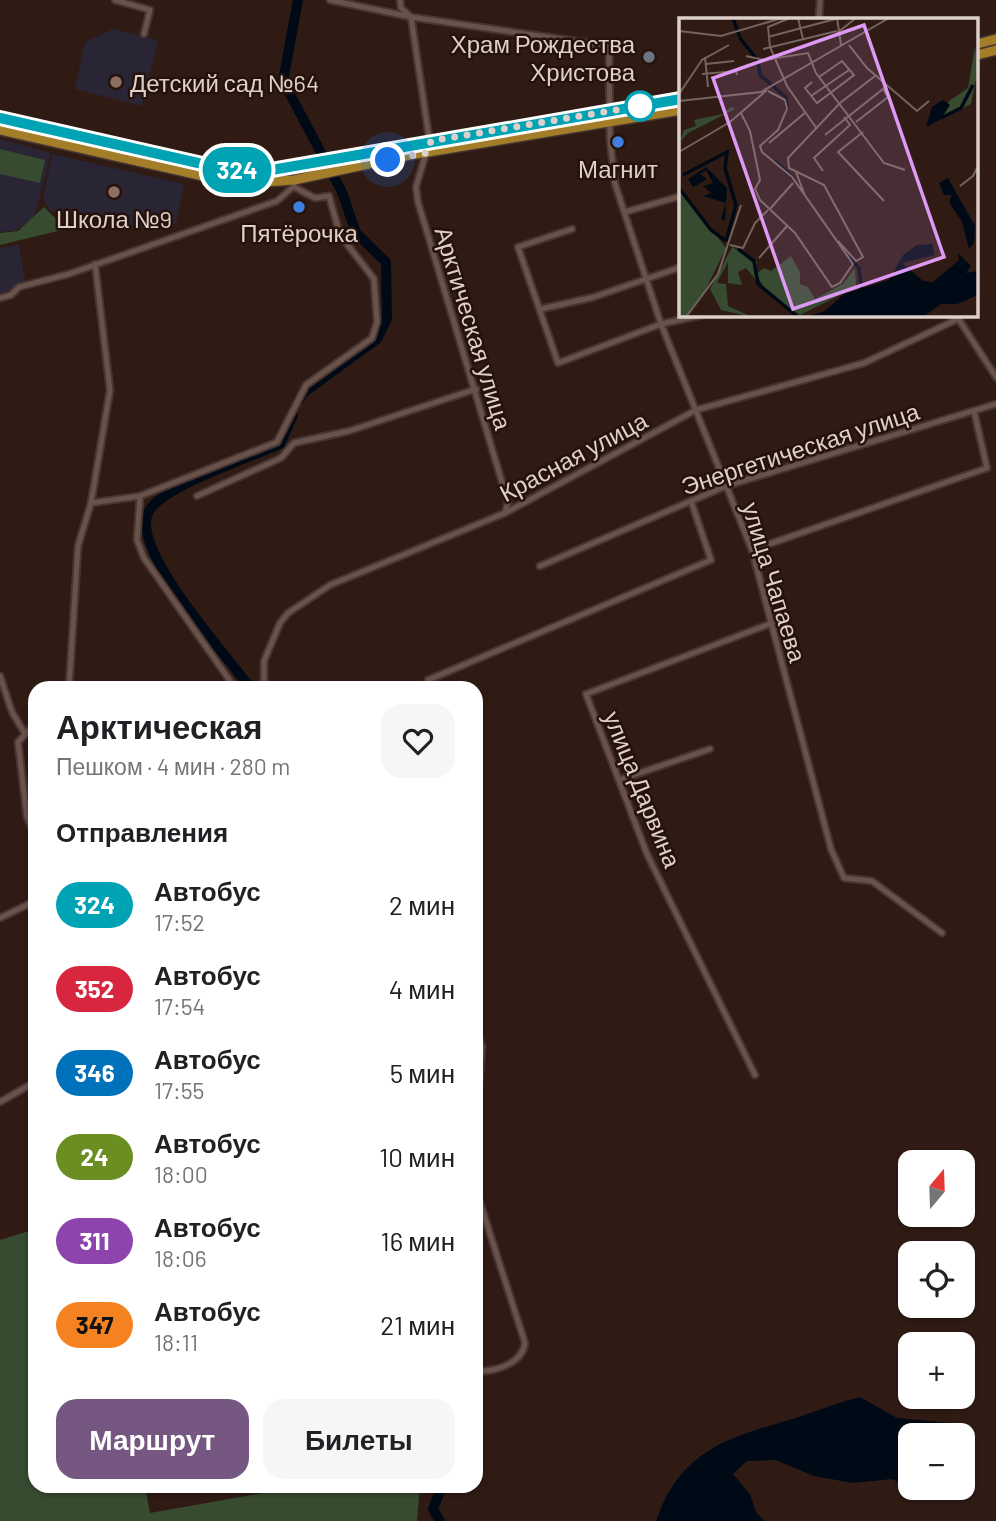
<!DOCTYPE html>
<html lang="ru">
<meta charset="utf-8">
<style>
:root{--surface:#fff;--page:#f6f6f6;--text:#202124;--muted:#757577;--accent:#755781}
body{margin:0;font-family:Barlow,sans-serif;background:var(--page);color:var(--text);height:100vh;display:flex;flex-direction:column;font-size:26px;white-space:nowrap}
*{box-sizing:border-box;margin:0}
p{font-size:23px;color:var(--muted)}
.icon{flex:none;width:38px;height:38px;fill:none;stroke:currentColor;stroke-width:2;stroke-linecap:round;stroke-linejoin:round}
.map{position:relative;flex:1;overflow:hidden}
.sheet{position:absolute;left:28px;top:681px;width:455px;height:812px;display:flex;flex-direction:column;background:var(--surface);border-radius:21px;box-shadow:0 2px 5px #0004}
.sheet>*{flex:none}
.badge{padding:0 14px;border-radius:23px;font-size:24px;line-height:46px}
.needle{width:46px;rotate:19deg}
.buttons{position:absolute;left:898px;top:1150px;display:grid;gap:14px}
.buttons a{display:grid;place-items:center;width:77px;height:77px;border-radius:14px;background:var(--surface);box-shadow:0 2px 5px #0004;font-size:35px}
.you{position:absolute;width:35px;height:35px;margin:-18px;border:5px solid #fff;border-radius:50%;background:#1a73e8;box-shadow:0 0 0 10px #1a73e833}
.map>.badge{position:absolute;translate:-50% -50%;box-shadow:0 0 0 4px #fff}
h2{padding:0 28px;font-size:26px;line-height:63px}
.round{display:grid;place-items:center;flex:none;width:74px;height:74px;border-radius:21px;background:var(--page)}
.headline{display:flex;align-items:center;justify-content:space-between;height:119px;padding:0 28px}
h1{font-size:33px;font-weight:700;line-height:52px}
.action{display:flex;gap:14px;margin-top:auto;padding:14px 28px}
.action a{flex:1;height:80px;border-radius:21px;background:var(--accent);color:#fff;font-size:28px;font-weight:700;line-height:80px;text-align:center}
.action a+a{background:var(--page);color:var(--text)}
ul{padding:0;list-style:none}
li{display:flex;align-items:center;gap:21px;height:84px;padding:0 28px}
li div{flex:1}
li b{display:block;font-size:26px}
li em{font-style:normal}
li .badge{min-width:77px;font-weight:700;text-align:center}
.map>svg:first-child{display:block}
.education{fill:#292535}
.green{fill:#364b30}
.water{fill:#000a16}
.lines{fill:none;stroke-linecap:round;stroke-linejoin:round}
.river{stroke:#000a16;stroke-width:10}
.street-casing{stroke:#463532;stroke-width:9}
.primary-casing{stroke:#463532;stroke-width:12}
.street{stroke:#695249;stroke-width:5}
.primary{stroke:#a47d28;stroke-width:9}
.line-casing{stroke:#fff;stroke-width:16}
.line{stroke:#00a3b4;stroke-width:10}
.walk{stroke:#ddcfca;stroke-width:7;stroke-dasharray:0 12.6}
.worship-dot{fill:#6b7280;stroke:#25120b;stroke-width:2.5}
.education-dot{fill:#8d6e63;stroke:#25120b;stroke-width:2.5}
.stop-dot{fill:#fff;stroke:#00a3b4;stroke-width:3.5}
.shop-dot{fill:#3f7fe0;stroke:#25120b;stroke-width:2.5}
.labels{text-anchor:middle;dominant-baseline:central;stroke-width:5;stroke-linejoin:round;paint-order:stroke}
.poi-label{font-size:24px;fill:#ddcfca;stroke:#25120b}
.street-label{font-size:24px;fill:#ddcfca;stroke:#25120b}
.inset-river{fill:none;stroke:#000a16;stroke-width:3.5}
.inset-road{fill:none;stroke:#75635d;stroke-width:2}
.view{fill:#dd99f3;fill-opacity:0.15;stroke:#dd99f3;stroke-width:3.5}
.inset-edge{fill:none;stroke:#ddcfca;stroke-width:3.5}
</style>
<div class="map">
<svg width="996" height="1521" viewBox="0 0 996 1521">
<rect width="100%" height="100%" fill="#2f1b14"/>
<g class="education">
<polygon points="113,29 158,40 142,106 75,89 85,42"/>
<polygon points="0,139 51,153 34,218 16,230 0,232"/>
<polygon points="52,154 184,184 176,223 153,231 91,215 86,220 50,211 43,199"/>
<polygon points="19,245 25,282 0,295 0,248"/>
</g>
<g class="green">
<polygon points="0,149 45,160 40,183 0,174"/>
<polygon points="44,207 66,229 0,245 0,233 18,231"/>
<polygon points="35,1229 35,1486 145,1486 150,1513 303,1486 420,1486 417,1521 0,1521 0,1240"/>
</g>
<path class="water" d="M860,1397L897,1418L949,1423L950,1435H910V1488H949L948,1495L932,1498L892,1479L853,1483L814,1476L776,1460L747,1461L733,1474L750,1494L756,1512L764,1521H656C679,1453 725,1438 789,1420C813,1413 835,1403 860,1397Z"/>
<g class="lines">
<g class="river">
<polyline points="298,0 283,81 342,192 356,233 386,262 387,319 377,339 303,393 299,400"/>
<path d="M250,688C230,658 122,543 151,508C172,483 248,458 280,444L293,415"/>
<polyline points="440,1521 433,1509 442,1486"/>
</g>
<g class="street-casing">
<g id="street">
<polyline points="115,0 150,10 144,34"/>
<polyline points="330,0 411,17 609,46 610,139 615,184 661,324 752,550 831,849 844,878 872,881 942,933"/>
<polyline points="400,0 401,8 411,17 430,144"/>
<polyline points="819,19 820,0"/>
<polyline points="426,153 416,187 418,202 508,502 505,513"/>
<polyline points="625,212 681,196"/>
<polyline points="572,229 518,247 558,363 661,324 702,315"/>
<polyline points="0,298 11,295 19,287 69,274 277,201 294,186"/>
<polyline points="541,309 594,297 681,267"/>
<polyline points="956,315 996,377"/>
<polyline points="197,496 281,458 294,443 349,431 476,389"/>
<polyline points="91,503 140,496"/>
<polyline points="752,550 987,468 974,411"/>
<polyline points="540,566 726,486 996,404"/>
<polyline points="0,676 12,712 24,732"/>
<polyline points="69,688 78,546 91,503 110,390 95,264"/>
<polyline points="235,688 144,558 137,540 140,496 277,442 306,385 372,338 377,322 374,279 340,235 329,196 315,198 294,187"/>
<polyline points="264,688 264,661 280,623 288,613 330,585 505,513 696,410 864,363 958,319"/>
<polyline points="429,688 428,680 711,560 691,501"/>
<polyline points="35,724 18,742 27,817 35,835"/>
<polyline points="619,780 710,749"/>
<polyline points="0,918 35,901"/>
<polyline points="476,1029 482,1047 476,1118"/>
<polyline points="755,1075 647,854 586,694 772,623"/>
<polyline points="0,1102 35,1082"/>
<path d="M476,1190L525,1343C522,1364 495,1372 476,1371"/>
</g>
</g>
<g class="primary-casing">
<g id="primary">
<polyline points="977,44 996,39"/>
<polyline points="977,55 996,50"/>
<polyline points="0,118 220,168 260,172 681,99"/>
<polyline points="0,130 212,178 251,183 294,180 410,155 681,110"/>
</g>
</g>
<use href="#street" class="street"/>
<use href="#primary" class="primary"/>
</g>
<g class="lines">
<g class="line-casing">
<polyline id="line" points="0,118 220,168 260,172 681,99"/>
</g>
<use href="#line" class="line"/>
<polyline class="walk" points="388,160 426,153 431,141 640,106"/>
</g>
<circle class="worship-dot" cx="649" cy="57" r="7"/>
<g class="education-dot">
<circle cx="116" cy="82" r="7"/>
<circle cx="114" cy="192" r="7"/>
</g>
<circle class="stop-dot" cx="640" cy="106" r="14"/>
<g class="shop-dot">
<circle cx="618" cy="142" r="7"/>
<circle cx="299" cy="207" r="7"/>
</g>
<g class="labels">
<g class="poi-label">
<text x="635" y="43" text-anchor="end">Храм Рождества<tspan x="635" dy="28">Христова</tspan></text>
<text x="130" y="82" text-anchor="start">Детский сад №64</text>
<text x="618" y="168">Магнит</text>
<text x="114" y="218">Школа №9</text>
<text x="299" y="232">Пятёрочка</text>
</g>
<g class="street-label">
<text transform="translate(474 328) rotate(73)">Арктическая улица</text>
<text transform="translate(800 448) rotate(-18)">Энергетическая улица</text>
<text transform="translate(573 456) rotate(-28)">Красная улица</text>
<text transform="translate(775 582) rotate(73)">улица Чапаева</text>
<text transform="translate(643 789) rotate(68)">улица Дарвина</text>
</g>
</g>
<g transform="translate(679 18)">
<rect width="299" height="299" fill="#2f1b14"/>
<path d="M296,28L299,52L292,86L262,101L270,83L289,70ZM52,89L56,91L9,115L0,125L5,112L17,108L15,102L44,96ZM0,168L47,230L26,273L6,299H0ZM53,229L78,243L77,262L67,250L59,254L63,267L49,265V244L38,265L47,266L49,288L73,299L42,292L31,271ZM112,238L121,254V266L129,269L136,281L164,266L176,250L177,269L121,297L88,274L77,256L85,250L92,253Z" fill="#364b30"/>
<path d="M264,82L271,87L262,101L247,109L253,89ZM27,149L48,170L46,203L42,200L47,185L24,178L32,175L24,168L34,165L27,152L21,156L28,161L18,167L14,169L9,161ZM269,160L296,208L295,225L290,231L283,204L270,184L273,177H265L260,165ZM253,226L256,237L223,245L244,263L254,264L280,242L279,235L292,248L287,255L299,253V277L278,286H262L244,299H127L146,293L165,276L210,262L224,237L238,227Z" fill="#000a16"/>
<path class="inset-river" d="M54,0L61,20L79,43L81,57L107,79L108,93M262,100L282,90L294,67M96,143L115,161M4,157L48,134L46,150L57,187L47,223M0,170L32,212L47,223M59,231L75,243L79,266L119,299M170,239L180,250L183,273"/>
<path class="inset-road" d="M111,0L89,9L91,29L108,68L138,111M119,0L124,21M158,0L162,27M0,13L42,18L103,0M158,15L177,0M89,19L160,0M170,27L188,50L238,93L250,83M84,31L158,13M67,38L85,42L129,35L137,55L205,145L226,152M26,39L29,69M27,46L55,43M23,56L57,53L58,57M133,64L126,70L138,85L175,57L163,43L140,59M0,76L23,42L50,27M132,78L170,52M0,83L82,74L210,0M62,95L71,113L81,162L76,171L81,182L116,215L153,269L161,265L174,246L113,159L83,134L81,128L99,112L108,91L106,82L89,73M177,104L209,79L204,71M184,114L159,134L205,183M146,117L209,67M90,125L127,94M0,134L51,104L88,72M144,153L135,140L171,107L165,99M117,154L126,178M281,168L294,158L300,146M90,192L114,165M159,223L177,243L184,239L145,167L110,150L109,140L161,85L196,58M51,227L64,230L76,205L89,192M80,240L108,208M7,299L39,256L62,187"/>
<path class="view" d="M185,7L265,239L114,291L34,60Z"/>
<rect width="299" height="299" class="inset-edge"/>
</g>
</svg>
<div class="buttons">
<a><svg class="needle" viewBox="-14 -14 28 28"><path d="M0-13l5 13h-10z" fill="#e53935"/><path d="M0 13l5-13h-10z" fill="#757577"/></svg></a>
<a><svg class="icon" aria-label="locate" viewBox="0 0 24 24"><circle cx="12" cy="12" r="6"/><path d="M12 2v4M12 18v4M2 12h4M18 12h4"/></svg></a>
<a>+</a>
<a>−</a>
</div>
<div class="you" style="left:388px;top:160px"></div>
<b class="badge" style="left:237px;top:170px;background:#00a3b4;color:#fff">324</b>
<section class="sheet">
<div class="headline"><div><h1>Арктическая</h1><p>Пешком · 4 мин · 280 m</p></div><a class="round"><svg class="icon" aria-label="heart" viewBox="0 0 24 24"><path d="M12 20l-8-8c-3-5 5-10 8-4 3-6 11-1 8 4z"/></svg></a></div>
<h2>Отправления</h2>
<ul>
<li><span class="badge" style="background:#00a3b4;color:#fff">324</span><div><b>Автобус</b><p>17:52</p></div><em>2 мин</em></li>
<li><span class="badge" style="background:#d7263d;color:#fff">352</span><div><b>Автобус</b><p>17:54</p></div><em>4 мин</em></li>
<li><span class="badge" style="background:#0072bc;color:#fff">346</span><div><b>Автобус</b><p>17:55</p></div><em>5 мин</em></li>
<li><span class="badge" style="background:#6b8e23;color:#fff">24</span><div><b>Автобус</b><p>18:00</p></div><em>10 мин</em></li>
<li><span class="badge" style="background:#8e44ad;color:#fff">311</span><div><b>Автобус</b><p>18:06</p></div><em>16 мин</em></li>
<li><span class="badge" style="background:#f58220;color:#111">347</span><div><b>Автобус</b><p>18:11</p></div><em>21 мин</em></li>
</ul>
<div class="action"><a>Маршрут</a><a>Билеты</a></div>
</section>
</div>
